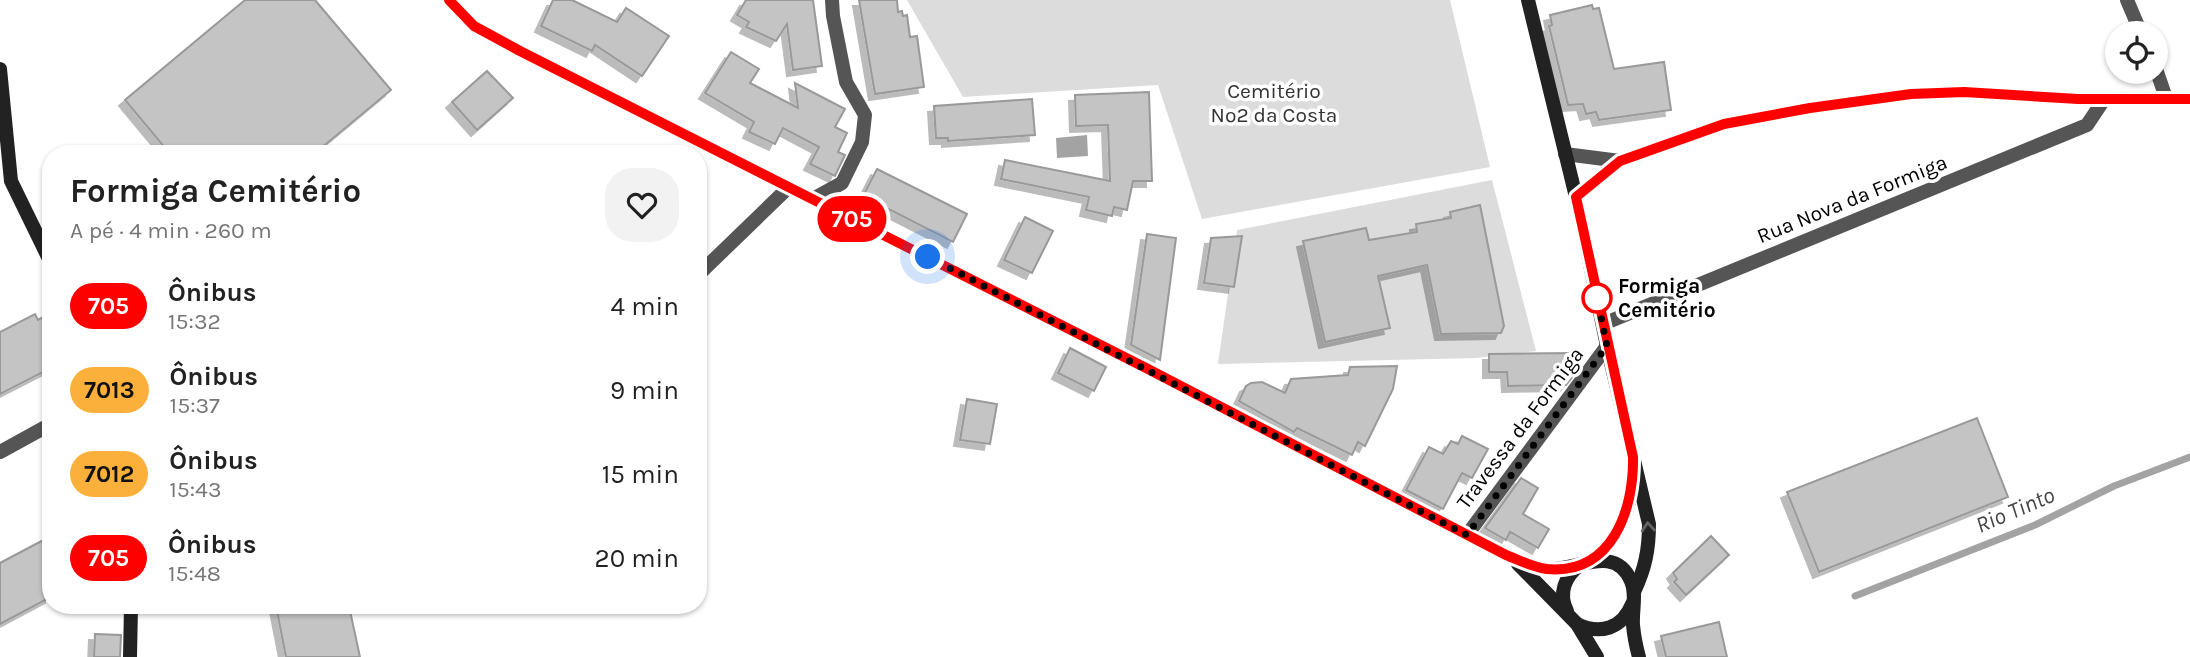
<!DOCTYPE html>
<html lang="pt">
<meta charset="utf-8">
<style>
:root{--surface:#fff;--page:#f2f2f2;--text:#222;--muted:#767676}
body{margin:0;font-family:Karla,sans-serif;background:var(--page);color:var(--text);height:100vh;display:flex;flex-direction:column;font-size:26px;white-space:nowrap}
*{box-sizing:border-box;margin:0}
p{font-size:23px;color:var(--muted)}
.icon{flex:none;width:38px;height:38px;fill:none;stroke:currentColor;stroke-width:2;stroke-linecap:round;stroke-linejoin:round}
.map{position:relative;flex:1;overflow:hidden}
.side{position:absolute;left:42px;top:145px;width:665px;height:469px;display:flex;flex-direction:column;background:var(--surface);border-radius:28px;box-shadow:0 2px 5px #0004}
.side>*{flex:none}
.badge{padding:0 14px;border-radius:23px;font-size:24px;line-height:46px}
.fabs{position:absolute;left:2105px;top:21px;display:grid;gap:14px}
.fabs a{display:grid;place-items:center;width:63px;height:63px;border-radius:50%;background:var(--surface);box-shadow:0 2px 5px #0004;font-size:35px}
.you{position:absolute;width:35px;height:35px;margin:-18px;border:5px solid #fff;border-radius:50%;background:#1a73e8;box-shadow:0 0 0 10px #1a73e833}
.map>.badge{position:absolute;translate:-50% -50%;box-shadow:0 0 0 4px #fff}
.round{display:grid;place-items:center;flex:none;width:74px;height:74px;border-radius:28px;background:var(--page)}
.overview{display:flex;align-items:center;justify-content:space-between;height:119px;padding:0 28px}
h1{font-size:33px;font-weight:700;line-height:52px}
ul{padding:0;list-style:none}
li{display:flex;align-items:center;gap:21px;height:84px;padding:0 28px}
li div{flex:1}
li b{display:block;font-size:26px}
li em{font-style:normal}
li .badge{min-width:77px;font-weight:700;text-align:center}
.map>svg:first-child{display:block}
.green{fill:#dcdcdc}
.water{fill:#a3a3a3}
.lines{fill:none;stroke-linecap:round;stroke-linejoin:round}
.stream{stroke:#a3a3a3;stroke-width:7}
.building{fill:#c4c4c4;stroke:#999;stroke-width:2;filter:url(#shadow)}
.street{stroke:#555;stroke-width:14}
.secondary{stroke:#222;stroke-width:14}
.oneway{stroke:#646464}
.line-casing{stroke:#fff;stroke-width:16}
.line{stroke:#f00;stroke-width:10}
.walk{stroke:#000;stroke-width:7;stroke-dasharray:0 12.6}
.stop-dot{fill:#fff;stroke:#f00;stroke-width:3.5}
.labels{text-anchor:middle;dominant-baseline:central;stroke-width:7;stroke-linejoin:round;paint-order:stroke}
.park-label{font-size:21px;fill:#333;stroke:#fff}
.street-label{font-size:21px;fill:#000;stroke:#fff}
.stop-label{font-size:21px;font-weight:bold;fill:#000;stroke:#fff;text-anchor:start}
.water-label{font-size:23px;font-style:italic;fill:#444;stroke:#fff}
</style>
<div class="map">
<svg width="2190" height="657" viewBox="0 0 2190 657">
<defs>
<filter id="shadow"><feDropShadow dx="-6" dy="6" stdDeviation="0" flood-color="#0004"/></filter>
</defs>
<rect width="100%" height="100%" fill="#fff"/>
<g class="green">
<polygon points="907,0 1450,0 1490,167 1202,219 1158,85 963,97"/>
<polygon points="1492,180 1536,351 1477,358 1218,364 1237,230"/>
</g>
<polygon class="water" points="1087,135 1088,156 1057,158 1056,138"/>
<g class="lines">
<polyline class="stream" points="1855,596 2035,525 2114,486 2190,457"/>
</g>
<g class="building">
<polygon points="245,0 315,0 391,90 314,154 170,154 125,100"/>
<polygon points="553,0 572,0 617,22 626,8 669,36 642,76 595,45 592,51 541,26"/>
<polygon points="746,0 813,0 822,66 793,70 787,24 776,41 746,27 749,22 737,15"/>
<polygon points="859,0 897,0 898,12 902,11 903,16 907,15 910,37 917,36 924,87 875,94"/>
<polygon points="1592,5 1593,9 1599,8 1614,69 1664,62 1671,110 1599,120 1596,112 1586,114 1583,104 1568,105 1549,26 1552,25 1550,15"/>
<polygon points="731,52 759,69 750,83 798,108 795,83 845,109 835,127 847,133 838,152 845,155 835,176 810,164 819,147 783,128 775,144 749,132 754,122 705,93"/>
<polygon points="487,71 513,98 477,130 452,102"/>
<polygon points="1149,92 1152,181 1133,181 1127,210 1114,207 1112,216 1086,210 1089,197 1001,179 1005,160 1110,181 1108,125 1076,126 1075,95"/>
<polygon points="1032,99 1035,135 948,141 948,138 936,138 934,106"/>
<polygon points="877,169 967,214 953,242 863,196"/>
<polygon points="1480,205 1504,326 1501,333 1441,334 1427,265 1378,276 1390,328 1325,342 1303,241 1366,228 1369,240 1417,232 1416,224 1451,218 1450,212"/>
<polygon points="1025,217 1053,231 1032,273 1004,260"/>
<polygon points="1147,234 1176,238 1160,360 1131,345"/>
<polygon points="1242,236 1234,287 1204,283 1211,238"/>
<polygon points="51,313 51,368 0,394 0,332 35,314 38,320"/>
<polygon points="1070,348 1106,367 1094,391 1058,373"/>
<polygon points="1573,353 1574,375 1566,385 1508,386 1507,372 1489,372 1489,354"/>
<polygon points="1397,366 1393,389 1365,446 1358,442 1352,455 1297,428 1294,432 1239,401 1246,386 1251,383 1262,382 1285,393 1291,379 1348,375 1350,367"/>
<polygon points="967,399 997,404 990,444 960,440"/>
<polygon points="1977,418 2008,497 1819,572 1787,492"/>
<polygon points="1462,436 1488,449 1472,478 1462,473 1443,509 1406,490 1429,447 1443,454 1451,441 1458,444"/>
<polygon points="1521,478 1538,488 1523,514 1549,529 1538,548 1510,532 1506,540 1485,528"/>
<polygon points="51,536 51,597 0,624 0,563"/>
<polygon points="1711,536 1729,555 1686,595 1674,582 1677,579 1673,573"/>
<polygon points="276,606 301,606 302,609 319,606 349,606 360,657 286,657"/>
<polygon points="1719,622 1727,657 1666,657 1661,636"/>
<polygon points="95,634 121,635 120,657 94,657"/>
</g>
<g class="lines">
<g class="street">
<polyline points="2127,0 2141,33"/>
<polyline points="2156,69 2166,98"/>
<polyline points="1565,154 1620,161"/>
<polyline points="1576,197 1620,161 1724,124 1810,108 1911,94 1964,92 2078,99 2190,99"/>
<polyline points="813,199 842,183 862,142 865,115 846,82 833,16 832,0"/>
<polyline points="698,275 789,187"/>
<polyline points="1603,324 2087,125 2105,98"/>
<polyline points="0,452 51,424"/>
<polyline points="1467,535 1607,346"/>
</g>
<g class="secondary">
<path d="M449,0L474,26L520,51L1148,369L1506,555C1519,560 1533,567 1547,569C1576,571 1615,543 1631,581C1637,594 1632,611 1633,625C1634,636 1636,646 1639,657"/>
<path d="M1528,0L1576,197L1607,346L1649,524C1649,550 1645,569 1634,592"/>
<polyline points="0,69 11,181 51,263"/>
<path d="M1592,560C1618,540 1633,505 1633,472"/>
<polyline points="1518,564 1577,624 1597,657"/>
<path d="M1567,611C1558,593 1565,576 1580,565"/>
<path d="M1577,624C1600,635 1622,629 1632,604"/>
<polyline points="130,657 131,606"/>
</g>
</g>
<defs><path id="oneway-chevron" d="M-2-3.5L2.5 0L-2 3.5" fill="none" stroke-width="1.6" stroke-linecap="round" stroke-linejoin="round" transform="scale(1.75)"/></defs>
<use class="oneway" href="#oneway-chevron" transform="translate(1648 527) rotate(-95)"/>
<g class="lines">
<g class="line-casing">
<path id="line" d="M449,0L474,26L520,51L1148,369L1506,555C1519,560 1532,567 1547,569C1612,575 1634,510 1633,457L1576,197L1620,161L1724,124L1810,108L1911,94L1964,92L2078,99H2190"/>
</g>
<use href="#line" class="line"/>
<polyline class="walk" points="928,257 1467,535 1607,346 1597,298"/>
</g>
<circle class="stop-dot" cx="1597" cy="298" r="14"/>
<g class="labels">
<g class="park-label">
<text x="1274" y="91">Cemitério<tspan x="1274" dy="24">Nº2 da Costa</tspan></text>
</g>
<g class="street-label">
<text transform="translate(1852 199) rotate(-22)">Rua Nova da Formiga</text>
<text transform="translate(1520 428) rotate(-53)">Travessa da Formiga</text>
</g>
<g class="stop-label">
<text x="1618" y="286">Formiga<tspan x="1618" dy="24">Cemitério</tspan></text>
</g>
<g class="water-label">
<text transform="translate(2015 510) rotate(-23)">Rio Tinto</text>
</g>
</g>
</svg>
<div class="fabs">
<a><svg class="icon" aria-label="locate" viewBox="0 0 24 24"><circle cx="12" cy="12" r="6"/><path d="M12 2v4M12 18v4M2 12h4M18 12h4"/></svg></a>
</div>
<div class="you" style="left:928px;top:257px"></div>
<b class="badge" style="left:852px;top:219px;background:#f00;color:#fff">705</b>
<section class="side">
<div class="overview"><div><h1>Formiga Cemitério</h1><p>A pé · 4 min · 260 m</p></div><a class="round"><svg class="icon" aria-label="heart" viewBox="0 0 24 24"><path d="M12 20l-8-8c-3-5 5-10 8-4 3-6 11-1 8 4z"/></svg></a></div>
<ul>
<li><span class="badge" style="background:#f00;color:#fff">705</span><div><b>Ônibus</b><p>15:32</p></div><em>4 min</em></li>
<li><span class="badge" style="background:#fbb03b;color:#111">7013</span><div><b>Ônibus</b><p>15:37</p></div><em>9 min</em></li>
<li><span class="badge" style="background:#fbb03b;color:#111">7012</span><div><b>Ônibus</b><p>15:43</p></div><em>15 min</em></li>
<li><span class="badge" style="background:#f00;color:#fff">705</span><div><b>Ônibus</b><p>15:48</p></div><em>20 min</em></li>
</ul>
</section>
</div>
